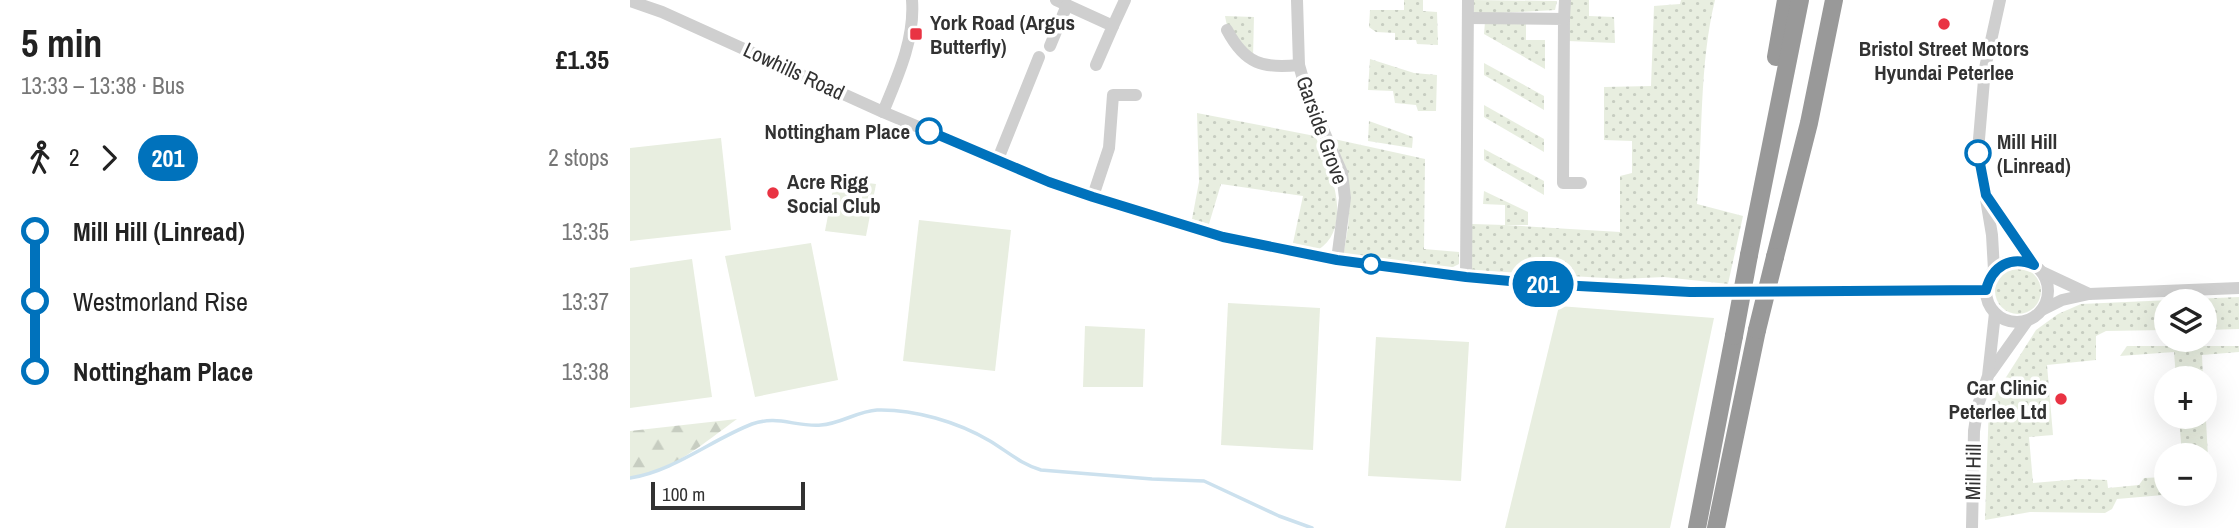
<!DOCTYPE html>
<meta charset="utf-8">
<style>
:root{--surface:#fff;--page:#f2f2f2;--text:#222;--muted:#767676}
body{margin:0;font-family:"Archivo Narrow",sans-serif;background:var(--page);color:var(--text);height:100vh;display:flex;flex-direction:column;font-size:26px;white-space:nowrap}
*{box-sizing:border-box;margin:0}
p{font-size:23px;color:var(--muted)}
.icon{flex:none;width:38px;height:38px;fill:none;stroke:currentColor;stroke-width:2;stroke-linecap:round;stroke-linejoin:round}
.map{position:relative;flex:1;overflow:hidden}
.sheet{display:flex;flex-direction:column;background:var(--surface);width:630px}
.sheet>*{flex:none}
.badge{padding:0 14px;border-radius:23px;font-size:24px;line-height:46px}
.buttons{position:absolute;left:1524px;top:289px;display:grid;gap:14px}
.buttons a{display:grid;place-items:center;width:63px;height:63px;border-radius:50%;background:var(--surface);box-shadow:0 7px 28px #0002;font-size:35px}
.scale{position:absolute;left:21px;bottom:18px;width:154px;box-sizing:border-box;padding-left:7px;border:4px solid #323232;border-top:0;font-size:19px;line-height:24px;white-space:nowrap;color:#323232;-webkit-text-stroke:5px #fff;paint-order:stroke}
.map>.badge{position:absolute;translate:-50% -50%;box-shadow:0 0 0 4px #fff}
.legs{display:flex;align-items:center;gap:10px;height:77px;padding:0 21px;font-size:23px}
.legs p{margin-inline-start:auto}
.summary{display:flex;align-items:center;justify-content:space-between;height:119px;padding:0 21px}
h1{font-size:38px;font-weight:700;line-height:52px}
ul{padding:0 21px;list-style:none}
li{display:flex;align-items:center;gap:24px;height:70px;font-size:26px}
li i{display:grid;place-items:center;width:10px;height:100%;margin:0 9px;background:currentColor}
li i::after{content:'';width:18px;height:18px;margin:-9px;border:5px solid;border-radius:50%;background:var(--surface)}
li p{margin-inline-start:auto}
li:first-child i{background:linear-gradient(#0000 50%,currentColor 0)}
li:last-child i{background:linear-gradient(currentColor 50%,#0000 0)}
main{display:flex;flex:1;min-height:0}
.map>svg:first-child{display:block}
.grass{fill:url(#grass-dots)}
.forest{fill:url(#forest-firs)}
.green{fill:#e8eee0}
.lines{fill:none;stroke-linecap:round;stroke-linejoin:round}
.stream{stroke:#cce1ee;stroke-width:3.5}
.minor{stroke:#cfcfcf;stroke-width:12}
.highway{stroke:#999;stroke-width:18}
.highway-bridge{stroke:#999;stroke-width:18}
.line-1-casing{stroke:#fff;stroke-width:16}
.line-1{stroke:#0072bc;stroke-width:10}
.poi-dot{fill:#e93343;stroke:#fff;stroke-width:2.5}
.stop-1-dot{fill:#fff;stroke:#0072bc;stroke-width:3.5}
.labels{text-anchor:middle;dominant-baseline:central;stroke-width:7;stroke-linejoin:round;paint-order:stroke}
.poi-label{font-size:21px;font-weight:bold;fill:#323232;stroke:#fff;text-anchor:start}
.street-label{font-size:21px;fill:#323232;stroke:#fff}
.stop-label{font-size:21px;font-weight:bold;fill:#323232;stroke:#fff;text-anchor:end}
</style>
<main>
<section class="sheet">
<div class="summary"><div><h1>5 min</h1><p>13:33 – 13:38 · Bus</p></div><b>£1.35</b></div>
<div class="legs"><svg class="icon" aria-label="walk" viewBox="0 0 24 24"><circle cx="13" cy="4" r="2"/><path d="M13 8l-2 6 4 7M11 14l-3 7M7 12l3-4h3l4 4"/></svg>2<svg class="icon" aria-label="forward" viewBox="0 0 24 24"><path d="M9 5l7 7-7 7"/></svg><b class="badge" style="background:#0072bc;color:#fff">201</b><p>2 stops</p></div>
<ul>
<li><i style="color:#0072bc"></i><b>Mill Hill (Linread)</b><p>13:35</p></li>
<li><i style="color:#0072bc"></i><span>Westmorland Rise</span><p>13:37</p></li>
<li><i style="color:#0072bc"></i><b>Nottingham Place</b><p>13:38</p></li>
</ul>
</section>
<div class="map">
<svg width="1609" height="528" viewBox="0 0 1609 528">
<defs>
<pattern id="grass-dots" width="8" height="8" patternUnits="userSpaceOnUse" patternTransform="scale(1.75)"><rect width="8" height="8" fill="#e8eee0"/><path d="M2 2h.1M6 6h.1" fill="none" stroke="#c7cdc1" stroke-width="1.8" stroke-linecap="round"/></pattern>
<pattern id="forest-firs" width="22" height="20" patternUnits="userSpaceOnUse" patternTransform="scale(1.75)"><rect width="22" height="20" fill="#e8eee0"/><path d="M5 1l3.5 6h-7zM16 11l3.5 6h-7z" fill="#c7cdc1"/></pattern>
</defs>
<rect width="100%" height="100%" fill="#fff"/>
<g class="grass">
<polygon points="774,0 793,0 793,11 807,12 808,45 787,44 786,40 765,40 765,33 746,32 739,27 740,10 774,10"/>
<polygon points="843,0 927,1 925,10 853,14 844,13"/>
<polygon points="939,0 959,0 959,16 984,17 985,43 938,41"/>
<path d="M1051,0H1085C1069,65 1073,137 1067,204L1113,216L1098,284L1034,277L992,279L841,270L842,224L875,225V205L853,204L854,191L898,212V225H875L990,232V176L1002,173V141L974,140V87L1021,86L1024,6L1050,4Z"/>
<polygon points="595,16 624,17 623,57 597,26"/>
<polygon points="855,22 896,24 896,40 915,40 915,69 854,34"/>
<polygon points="740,59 784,73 807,75 806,111 788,111 786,105 765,103 763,91 738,90"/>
<polygon points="854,63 914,96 914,110 854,75"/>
<polygon points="854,105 914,139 914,152 854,117"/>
<path d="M567,113L685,136C700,167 725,226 688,250L663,243L673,196L591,184L579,224L562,219L569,182Z"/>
<polygon points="739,121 783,137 782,148 738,141"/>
<polygon points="704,139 795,159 794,249 829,252 829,264 817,270 713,256 718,227 720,199"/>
<polygon points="854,149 914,181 914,195 854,160"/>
<circle cx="1388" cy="291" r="23"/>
<polygon points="1609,297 1609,329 1575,330 1575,301 1536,301 1536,330 1476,331 1466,336 1466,360 1417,365 1423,435 1399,437 1403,483 1450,479 1477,480 1478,488 1509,485 1514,478 1536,477 1536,494 1559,494 1553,498 1533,495 1487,499 1482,509 1475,513 1400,512 1355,520 1359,404 1406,330 1428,314 1451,304"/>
<polygon points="1497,346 1609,346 1609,352 1572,355 1573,378 1546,378 1544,352 1490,356"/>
<polygon points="1575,402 1579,476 1575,480 1575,455 1552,455 1549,417 1575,416"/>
</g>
<path class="forest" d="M107,419C74,443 41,472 0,478V431Z"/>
<g class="green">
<polygon points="91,138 101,230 0,241 0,148"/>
<polygon points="205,179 246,184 236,236 195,231"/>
<polygon points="289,220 381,230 365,371 273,361"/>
<polygon points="181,243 208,380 125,397 95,256"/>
<polygon points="62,259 82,397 0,408 0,268"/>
<polygon points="598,303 690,308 683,450 591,445"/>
<polygon points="929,306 1084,318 1040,528 875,528"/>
<polygon points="455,326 515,329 513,387 453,387"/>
<polygon points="746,337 839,342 831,481 738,476"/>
</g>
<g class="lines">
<path class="stream" d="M0,478C44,471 81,440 122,424C147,415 166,427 191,425C210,424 228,411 247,410C284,409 328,422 360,441C378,452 391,464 411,470L522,479L574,481L649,516L682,528"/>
<g class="minor">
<polyline points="426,0 483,26 466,65"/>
<polyline points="667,0 669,65 677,93 712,173 715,198 707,260"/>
<polyline points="0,1 32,12 253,112 419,182 592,237 707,260 836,277 912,284 1060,292 1356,290"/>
<polyline points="838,18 934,19 933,183 951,183"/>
<polyline points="934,19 935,0"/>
<polyline points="483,26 495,0"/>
<path d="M597,30C615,64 633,69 669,65"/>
<polyline points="420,46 437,5"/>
<path d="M253,112C268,76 285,39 282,0"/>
<polyline points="368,159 409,57"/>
<polyline points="463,196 479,148 483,95 506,95"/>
<polyline points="1359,198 1403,265"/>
<circle cx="1387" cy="291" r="31"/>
<polyline points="1364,270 1362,235 1348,151 1355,68 1370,0"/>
<polyline points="1412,272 1459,294"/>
<polyline points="836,277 838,0"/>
<polyline points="1412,310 1432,300 1459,294 1609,288"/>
<polyline points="1360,373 1397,321"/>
<polyline points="1342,528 1344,431 1348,405 1358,376 1365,313"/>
</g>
<g class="highway">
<polyline points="1146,57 1156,0"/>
<polyline points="1119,255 1170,0"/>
<polyline points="1145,257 1179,123 1204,0"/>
<polyline points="1067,528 1104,336"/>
<polyline points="1086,528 1127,330"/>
</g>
<g class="highway-bridge">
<polyline points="1127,330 1145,257"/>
<polyline points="1104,336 1119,255"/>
</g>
</g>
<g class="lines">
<g class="line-1-casing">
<path id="line-1" d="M299,131L419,182L463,197L593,237L707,260L836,277L912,284L1060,292L1356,290C1362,266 1381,255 1404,265L1356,195L1348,153"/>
</g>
<use href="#line-1" class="line-1"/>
</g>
<g class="poi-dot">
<circle cx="1314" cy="24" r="7"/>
<rect x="279" y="27" width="14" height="14" rx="3.5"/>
<circle cx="143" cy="193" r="7"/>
<circle cx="1431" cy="399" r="7"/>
</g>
<g class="stop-1-dot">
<circle cx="299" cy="131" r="12"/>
<circle cx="1348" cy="153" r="12"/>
<circle cx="741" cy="264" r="9"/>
</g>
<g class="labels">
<g class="poi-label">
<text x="300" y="22">York Road (Argus<tspan x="300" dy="24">Butterfly)</tspan></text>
<text x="1314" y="48" text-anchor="middle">Bristol Street Motors<tspan x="1314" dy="24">Hyundai Peterlee</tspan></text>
<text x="157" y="181">Acre Rigg<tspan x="157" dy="24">Social Club</tspan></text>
<text x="1417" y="387" text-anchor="end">Car Clinic<tspan x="1417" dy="24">Peterlee Ltd</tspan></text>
</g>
<g class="street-label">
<text transform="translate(164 71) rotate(25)">Lowhills Road</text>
<text transform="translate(692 130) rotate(70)">Garside Grove</text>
<text transform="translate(1343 472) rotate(-89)">Mill Hill</text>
</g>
<g class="stop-label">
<text x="280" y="131">Nottingham Place</text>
<text x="1367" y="141" text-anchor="start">Mill Hill<tspan x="1367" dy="24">(Linread)</tspan></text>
</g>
</g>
</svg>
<div class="buttons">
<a><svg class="icon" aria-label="layers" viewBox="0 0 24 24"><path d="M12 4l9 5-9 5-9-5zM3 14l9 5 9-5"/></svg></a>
<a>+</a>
<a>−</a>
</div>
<div class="scale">100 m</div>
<b class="badge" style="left:913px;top:284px;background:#0072bc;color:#fff">201</b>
</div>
</main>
